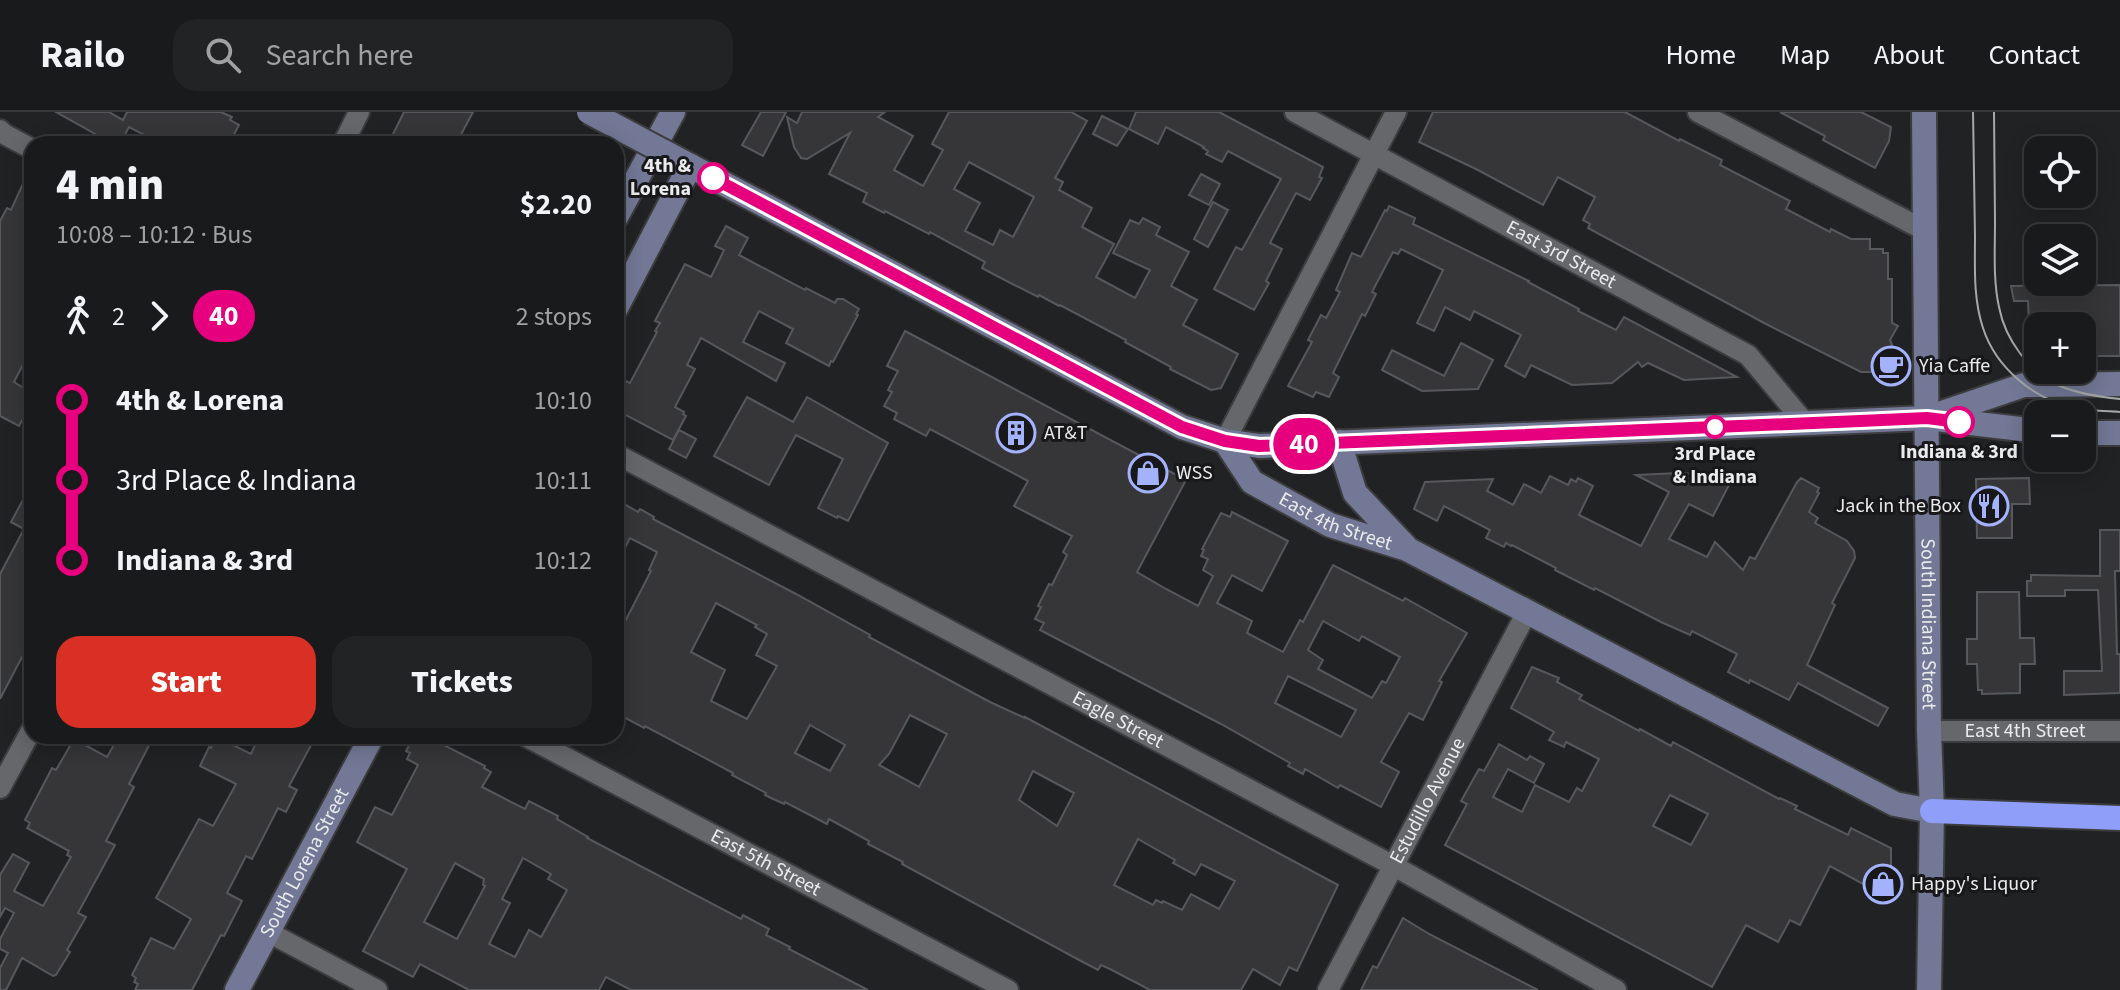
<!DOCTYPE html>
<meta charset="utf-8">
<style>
:root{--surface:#191a1b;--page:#222324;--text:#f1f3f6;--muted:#9fa1a3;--line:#37383a;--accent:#d93025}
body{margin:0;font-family:"Source Sans 3",sans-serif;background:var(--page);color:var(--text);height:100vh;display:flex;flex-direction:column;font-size:30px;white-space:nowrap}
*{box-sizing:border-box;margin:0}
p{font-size:26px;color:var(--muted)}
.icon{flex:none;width:44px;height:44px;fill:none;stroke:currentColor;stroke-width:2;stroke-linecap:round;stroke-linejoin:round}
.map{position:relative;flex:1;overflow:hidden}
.panel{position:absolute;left:24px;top:24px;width:600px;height:608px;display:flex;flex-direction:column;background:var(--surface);border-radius:24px;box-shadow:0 4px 20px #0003,0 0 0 2px var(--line)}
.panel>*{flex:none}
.badge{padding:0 16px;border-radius:26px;font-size:28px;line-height:52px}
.controls{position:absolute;left:2024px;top:24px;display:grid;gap:16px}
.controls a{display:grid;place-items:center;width:72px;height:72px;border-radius:16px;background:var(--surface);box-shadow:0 4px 20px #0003,0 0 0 2px var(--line);font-size:40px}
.map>.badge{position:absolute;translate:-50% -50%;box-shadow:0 0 0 4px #fff}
.legs{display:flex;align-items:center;gap:12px;height:88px;padding:0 32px;font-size:26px}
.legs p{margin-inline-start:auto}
.overview{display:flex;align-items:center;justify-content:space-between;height:136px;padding:0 32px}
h1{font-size:44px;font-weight:800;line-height:60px}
.action{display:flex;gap:16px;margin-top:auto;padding:16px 32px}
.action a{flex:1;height:92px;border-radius:24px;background:var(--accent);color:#fff;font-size:32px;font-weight:800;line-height:92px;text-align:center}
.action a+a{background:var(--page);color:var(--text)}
ul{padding:0 32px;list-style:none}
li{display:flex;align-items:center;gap:28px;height:80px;font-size:30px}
li i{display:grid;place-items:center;width:12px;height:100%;margin:0 10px;background:currentColor}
li i::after{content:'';width:20px;height:20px;margin:-10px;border:6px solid;border-radius:50%;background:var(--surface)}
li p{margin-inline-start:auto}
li:first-child i{background:linear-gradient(#0000 50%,currentColor 0)}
li:last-child i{background:linear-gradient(currentColor 50%,#0000 0)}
header{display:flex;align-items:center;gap:48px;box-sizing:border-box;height:112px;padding:0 40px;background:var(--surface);border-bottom:2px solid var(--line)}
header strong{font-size:38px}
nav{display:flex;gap:44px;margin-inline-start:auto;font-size:28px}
.search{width:560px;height:72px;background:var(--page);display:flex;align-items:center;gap:20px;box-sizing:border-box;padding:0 28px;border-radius:24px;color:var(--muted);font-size:30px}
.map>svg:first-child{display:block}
.building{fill:#363639;stroke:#57585b;stroke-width:2;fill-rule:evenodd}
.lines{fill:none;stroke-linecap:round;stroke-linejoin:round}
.street-casing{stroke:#3c3c3e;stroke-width:24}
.secondary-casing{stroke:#3c3c3e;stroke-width:28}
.highway-casing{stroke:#3c3c3e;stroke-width:28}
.street{stroke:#66676a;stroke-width:20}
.secondary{stroke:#727895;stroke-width:24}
.highway{stroke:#8f9ef9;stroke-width:24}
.tram{stroke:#a6a7a8;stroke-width:2}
.secondary-bridge-casing{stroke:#3c3c3e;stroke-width:28;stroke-linecap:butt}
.secondary-bridge{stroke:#727895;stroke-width:24}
.line-1-casing{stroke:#fff;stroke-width:18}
.line-1{stroke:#e6007e;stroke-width:12}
.stop-1-dot{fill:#fff;stroke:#e6007e;stroke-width:4}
.labels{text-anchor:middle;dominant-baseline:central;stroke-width:6;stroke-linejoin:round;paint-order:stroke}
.stop-label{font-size:20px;font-weight:bold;fill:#eaebec;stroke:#18181b}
.street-label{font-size:20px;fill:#eaebec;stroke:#18181b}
.poi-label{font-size:20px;fill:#eaebec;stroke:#18181b;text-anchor:start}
</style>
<header>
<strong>Railo</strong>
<div class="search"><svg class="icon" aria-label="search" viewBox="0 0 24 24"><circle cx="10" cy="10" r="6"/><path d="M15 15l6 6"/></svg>Search here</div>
<nav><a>Home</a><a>Map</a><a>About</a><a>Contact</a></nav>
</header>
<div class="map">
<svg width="2120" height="878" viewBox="0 0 2120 878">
<rect width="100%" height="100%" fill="#212224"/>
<g class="building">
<polygon points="56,0 109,0 123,8 127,0 221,0 232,5 230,8 239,13 229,32 162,32 129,15 120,32 113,32"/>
<polygon points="404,0 473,0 456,32 388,32"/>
<polygon points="761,0 786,0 763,44 742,33"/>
<path d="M802,0H885L878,5L913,24L894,58L923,74L943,38L932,32L949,0H1071L1087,9L1055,66L1063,70L1059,78L1092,96L1082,115L1114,132L1096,165L1135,186L1150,158L1113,141L1130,108L1139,112L1143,106L1160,115L1156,123L1189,140L1171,174L1197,188L1183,213L1238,242L1221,276L1211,278L1170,257L1171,255L1125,230L1126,228L1060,193L1059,194L1039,183L1038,185L997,164L982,156L985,150L930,120L929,122L885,99L884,101L863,90L867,81L829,62L850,21L807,47L801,46L794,35L787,5L797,11ZM969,50L1034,85L1013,125L1000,118L993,133L965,119L980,91L954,77Z"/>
<polygon points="1136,0 1219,0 1323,55 1319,65 1322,66 1310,88 1296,81 1270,131 1282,137 1266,169 1269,171 1254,198 1214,177 1236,135 1242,138 1281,67 1228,39 1222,50 1206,42 1208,39 1203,36 1204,35 1166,15 1158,32 1129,17"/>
<polygon points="1433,0 1625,0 1679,29 1680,27 1722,48 1720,53 1790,89 1786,97 1830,120 1831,117 1851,127 1870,127 1870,137 1883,137 1883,141 1888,141 1888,167 1892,167 1892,211 1898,214 1890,228 1901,255 1884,263 1880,260 1861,260 1766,212 1588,116 1590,112 1583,108 1595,85 1558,65 1543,93 1478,58 1419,30"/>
<polygon points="1780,0 1861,0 1891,15 1889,29 1875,56 1823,28 1825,24"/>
<polygon points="1102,4 1128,17 1117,34 1093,22"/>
<polygon points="32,52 32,235 14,270 32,281 23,297 27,299 19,314 0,304 0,109 7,96 11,98"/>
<polygon points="1201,62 1220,72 1209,93 1189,83"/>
<polygon points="1213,90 1228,98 1208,135 1194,127"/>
<polygon points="1389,94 1415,106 1413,112 1529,169 1528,170 1579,197 1578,199 1616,218 1624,205 1737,265 1684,268 1648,251 1642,255 1638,250 1612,271 1572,273 1531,253 1525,265 1505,254 1521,223 1474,199 1470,208 1445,195 1434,219 1417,211 1443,158 1401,137 1398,142 1393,140 1372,180 1376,182 1365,204 1362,202 1333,261 1339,265 1329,285 1316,280 1313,285 1288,274 1312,230 1308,228 1321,203 1326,206 1340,180 1336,178 1352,141 1361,145 1385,98 1387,99"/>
<polygon points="726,114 748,126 739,143 805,178 806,176 835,191 837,187 843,187 859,197 856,202 858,203 833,250 831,249 829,254 786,231 793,217 759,199 743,230 785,251 776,269 701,226 687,253 695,257 675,295 684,300 683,302 686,304 673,328 616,298 616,287 626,269 630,271 657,220 655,219 660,211 655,209 685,152 711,165 724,138 715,134"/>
<polygon points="2120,173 2120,244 2090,244 2090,240 2082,240 2082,214 2029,214 2028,189 2014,189 2011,174"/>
<path d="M905,219L1186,368L1137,460L1166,477L1198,494L1213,464L1203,458L1208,447L1201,444L1204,438L1202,437L1221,401L1230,405L1232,400L1288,429L1262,479L1232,463L1217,491L1252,509L1247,521L1283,540L1300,508L1303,510L1333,453L1403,489L1405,486L1467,521L1439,569L1442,570L1423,608L1409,601L1381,650L1399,660L1381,695L1340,673L1338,676L1305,657L1303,662L1288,654L1290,651L1221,612L1040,518L1044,511L1035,507L1041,495L1038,494L1049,472L1052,473L1067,443L1063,440L1072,424L1014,394L1028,369L930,317L926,324L894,307L897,301L884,294L892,280L888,278L898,259L887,254ZM1323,509L1359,529L1362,524L1400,545L1386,571L1382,569L1372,586L1318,557L1323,548L1308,538ZM1288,564L1356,598L1341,625L1275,591Z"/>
<polygon points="1461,231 1493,248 1478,277 1422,279 1382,258 1392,238 1444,264"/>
<polygon points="747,285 793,310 807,285 888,331 848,409 838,404 837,406 818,396 843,347 796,323 769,373 714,344"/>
<polygon points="679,318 696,327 686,346 669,337"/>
<polygon points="1678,361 1710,363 1729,373 1713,404 1689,392 1669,427 1707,445 1715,430 1743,458 1750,445 1755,447 1797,370 1801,366 1819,376 1817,380 1819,381 1809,400 1818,406 1815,411 1847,429 1854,439 1855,446 1832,491 1835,493 1807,553 1888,596 1878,614 1798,571 1789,588 1750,568 1749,571 1728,560 1737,542 1692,519 1690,523 1661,510 1595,476 1594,478 1555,458 1556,456 1512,433 1511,434 1506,431 1504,435 1486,426 1490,418 1444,394 1437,409 1414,397 1425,370 1493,367 1487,379 1513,393 1524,372 1541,381 1550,364 1568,373 1571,367 1576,370 1578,366 1593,374 1579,403 1641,434 1669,380 1636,363"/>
<polygon points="2029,366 2030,392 2012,392 2012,426 1977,426 1976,367"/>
<polygon points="32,371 32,526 0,587 0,462 24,417 11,410"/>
<path d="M616,387L638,400L640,397L654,405L653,407L796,482L870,523L869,525L990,590L1025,606V605L1338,773L1297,859L1289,855L1280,873L1253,857L1241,878H1150L1110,857L1101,853L1098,858L1081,849L902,752L903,750L868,732L869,729L829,707L827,712L785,690L784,692L771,686L765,683L766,681L732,663L733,661L645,614L644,616L616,601V527L651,459L649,458L657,440L630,426L616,453ZM716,491L757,513L755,515L767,522L756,543L777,554L747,607L711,589L725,558L691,540ZM910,603L947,622L919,675L879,653L889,642ZM810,613L845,633L830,659L795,641ZM1033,659L1074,681L1057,714L1019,688ZM1138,727L1175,748L1173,751L1195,763L1201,752L1235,769L1219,797L1191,782L1182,798L1163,789L1162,791L1156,788L1153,793L1114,773Z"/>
<polygon points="2100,418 2120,418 2120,459 2115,459 2117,542 2120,542 2120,581 2064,583 2064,559 2102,559 2098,478 2065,478 2065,484 2027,484 2027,469 2031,469 2031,463 2100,464"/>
<polygon points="1977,480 2019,480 2020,526 2034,526 2035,552 2020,552 2020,581 1982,582 1982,578 1978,578 1977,552 1967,552 1967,527 1977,527"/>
<path d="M1532,555L1559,566L1557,570L1582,583L1579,587L1639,619L1640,617L1671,634L1673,630L1779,687L1780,686L1797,694L1795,697L1848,723L1851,716L1891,736V787L1830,754L1800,813L1790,808L1778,830L1746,813L1712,875L1445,733L1467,692L1461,689L1479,657L1484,659L1499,632L1527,648L1530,644L1544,652L1534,671L1508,657L1493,685L1522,700L1535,673L1569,690L1577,676L1582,679L1599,647L1566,630L1564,635L1549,628L1554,620L1511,596ZM1670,683L1708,702L1691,733L1653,714Z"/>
<polygon points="119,624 154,624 129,672 134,675 106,729 115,733 78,801 86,805 67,838 70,840 56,863 53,864 22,846 6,878 0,878 0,856 8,841 0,837 0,827 14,801 5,796 0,805 0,763 13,742 29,751 14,779 43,794 71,745 67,743 69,739 27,716 30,711 25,708 52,656 56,658 74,627 107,645"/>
<polygon points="259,624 316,624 289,674 297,678 286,700 278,696 252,747 246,744 227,781 242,789 224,824 221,823 192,878 135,878 138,872 134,870 136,866 132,863 151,826 174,837 191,807 156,786 199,707 213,714 236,672 200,654 209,635 211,636 217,625 251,642"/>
<path d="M414,624H426L485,654L484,656L491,660L482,675L488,678L525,697L529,689L558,704L557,707L588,725L587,726L741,807L743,803L769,817L766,823L790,835L789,837L868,878H631L606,865L599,878H469L420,852L413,865L363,839L407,757L357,730L375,695L392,703L418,653L407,647L410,641L406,639ZM523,746L551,762L548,767L567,778L541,825L529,818L515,845L489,832L510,791L502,787ZM455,751L484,767L483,773L485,774L457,827L424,810Z"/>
<polygon points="1403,806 1429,822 1538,878 1361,878 1373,854 1377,856"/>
</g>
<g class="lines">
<g class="street-casing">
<g id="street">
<path id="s1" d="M1295,0L1748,243L1805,311"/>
<polyline points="1698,0 1926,119"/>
<polyline points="0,18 4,22 32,37"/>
<polyline points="343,32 359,0"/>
<polyline points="1225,329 1396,0"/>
<path id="s2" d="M616,342L1392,753L1616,878"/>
<path id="s3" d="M1929,619H2120"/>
<path id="s4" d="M525,624L1008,878"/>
<polyline points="0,676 32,617"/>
<polyline points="268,820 377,878"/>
<path id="s5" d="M1328,878L1527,500"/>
</g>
</g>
<g class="secondary-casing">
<g id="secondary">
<path id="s6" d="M1924,0L1929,619L1932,699L1929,878"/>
<polyline points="668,42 1182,315 1225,329 1259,334 1927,306 2038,319"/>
<polyline points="616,105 673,0"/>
<polyline points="616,196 690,54"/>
<polyline points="1933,304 2024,273 2120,272"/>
<polyline points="2082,321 2120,321"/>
<path id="s7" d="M1225,329L1252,370L1330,413L1407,437L1895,692L1932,699"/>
<polyline points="1339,330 1355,381 1405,434"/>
<path id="s8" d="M237,878L372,624"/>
</g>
</g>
<g class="highway-casing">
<polyline id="highway" points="1932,699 2120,706"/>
</g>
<use href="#street" class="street"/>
<use href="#secondary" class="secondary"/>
<use href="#highway" class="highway"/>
<g class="tram">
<path d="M1973,0C1974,41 1974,82 1975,124C1975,154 1973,186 1983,216C1996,256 2035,289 2077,296C2091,299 2106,299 2120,300"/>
<path d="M1994,0C1994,37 1995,73 1995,110C1995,138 1993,168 1999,195C2005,227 2030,262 2060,274C2079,282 2100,285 2120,287"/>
</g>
<g class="secondary-bridge-casing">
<polyline id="secondary-bridge" points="589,0 668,42"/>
</g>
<use href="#secondary-bridge" class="secondary-bridge"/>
</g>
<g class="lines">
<g class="line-1-casing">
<polyline id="line-1" points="713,66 1182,315 1225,329 1259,334 1860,309 1927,306 1959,310"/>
</g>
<use href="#line-1" class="line-1"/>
</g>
<defs>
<g id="cafe-ring" transform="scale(2)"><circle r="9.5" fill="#18181b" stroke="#a4b2fc" stroke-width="1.5"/><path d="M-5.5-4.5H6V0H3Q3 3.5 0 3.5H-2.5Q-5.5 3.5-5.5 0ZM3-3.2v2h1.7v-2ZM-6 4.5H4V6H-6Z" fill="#a4b2fc"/></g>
<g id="building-ring" transform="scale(2)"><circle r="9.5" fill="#18181b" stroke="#a4b2fc" stroke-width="1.5"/><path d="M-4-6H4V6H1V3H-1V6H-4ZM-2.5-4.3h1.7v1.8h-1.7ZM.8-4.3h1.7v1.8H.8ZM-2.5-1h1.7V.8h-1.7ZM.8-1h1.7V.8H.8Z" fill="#a4b2fc"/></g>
<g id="shop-ring" transform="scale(2)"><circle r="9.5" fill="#18181b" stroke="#a4b2fc" stroke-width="1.5"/><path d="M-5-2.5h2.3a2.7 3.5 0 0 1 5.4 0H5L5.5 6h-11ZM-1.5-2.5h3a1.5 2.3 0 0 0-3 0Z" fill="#a4b2fc"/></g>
<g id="restaurant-ring" transform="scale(2)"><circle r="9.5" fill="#18181b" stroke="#a4b2fc" stroke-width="1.5"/><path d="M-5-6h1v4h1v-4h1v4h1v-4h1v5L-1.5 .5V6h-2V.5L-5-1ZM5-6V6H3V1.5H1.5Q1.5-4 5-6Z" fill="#a4b2fc"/></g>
</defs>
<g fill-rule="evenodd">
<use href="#cafe-ring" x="1891" y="254"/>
<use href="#building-ring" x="1016" y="321"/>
<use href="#shop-ring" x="1148" y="361"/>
<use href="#restaurant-ring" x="1989" y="394"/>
<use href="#shop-ring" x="1883" y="772"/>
</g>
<g class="stop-1-dot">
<circle cx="713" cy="66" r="14"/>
<circle cx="1959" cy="310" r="14"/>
<circle cx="1715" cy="315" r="10"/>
</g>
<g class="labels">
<g class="stop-label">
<text x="691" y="54" text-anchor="end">4th &amp;<tspan x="691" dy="23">Lorena</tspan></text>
<text x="1959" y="340">Indiana &amp; 3rd</text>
<text x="1715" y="342">3rd Place<tspan x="1715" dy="23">&amp; Indiana</tspan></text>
</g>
<g class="street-label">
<text stroke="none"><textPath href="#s1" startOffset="302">East 3rd Street</textPath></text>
<text stroke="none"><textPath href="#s7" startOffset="142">East 4th Street</textPath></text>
<text stroke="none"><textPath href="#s6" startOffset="512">South Indiana Street</textPath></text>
<text stroke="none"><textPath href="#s2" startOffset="568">Eagle Street</textPath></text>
<text stroke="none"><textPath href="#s3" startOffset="96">East 4th Street</textPath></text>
<text stroke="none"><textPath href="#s5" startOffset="214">Estudillo Avenue</textPath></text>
<text stroke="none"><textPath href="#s8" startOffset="144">South Lorena Street</textPath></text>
<text stroke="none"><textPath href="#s4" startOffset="272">East 5th Street</textPath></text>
</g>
<g class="poi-label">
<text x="1919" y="254">Yia Caffe</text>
<text x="1044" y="321">AT&amp;T</text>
<text x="1176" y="361">WSS</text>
<text x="1961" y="394" text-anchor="end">Jack in the Box</text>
<text x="1911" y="772">Happy's Liquor</text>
</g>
</g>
</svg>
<div class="controls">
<a><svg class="icon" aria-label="locate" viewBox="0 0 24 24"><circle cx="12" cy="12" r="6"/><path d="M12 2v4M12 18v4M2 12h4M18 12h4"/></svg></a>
<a><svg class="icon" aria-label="layers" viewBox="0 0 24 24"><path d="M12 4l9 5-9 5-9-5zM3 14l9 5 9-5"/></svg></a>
<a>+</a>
<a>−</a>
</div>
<b class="badge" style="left:1304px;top:332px;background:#e6007e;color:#fff">40</b>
<section class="panel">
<div class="overview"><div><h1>4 min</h1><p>10:08 – 10:12 · Bus</p></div><b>$2.20</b></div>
<div class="legs"><svg class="icon" aria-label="walk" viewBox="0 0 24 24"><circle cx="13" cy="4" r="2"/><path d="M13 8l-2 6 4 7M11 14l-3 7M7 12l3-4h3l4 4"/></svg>2<svg class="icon" aria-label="forward" viewBox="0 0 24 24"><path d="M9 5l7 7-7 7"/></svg><b class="badge" style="background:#e6007e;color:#fff">40</b><p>2 stops</p></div>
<ul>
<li><i style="color:#e6007e"></i><b>4th &amp; Lorena</b><p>10:10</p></li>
<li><i style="color:#e6007e"></i><span>3rd Place &amp; Indiana</span><p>10:11</p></li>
<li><i style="color:#e6007e"></i><b>Indiana &amp; 3rd</b><p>10:12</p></li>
</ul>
<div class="action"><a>Start</a><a>Tickets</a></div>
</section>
</div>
